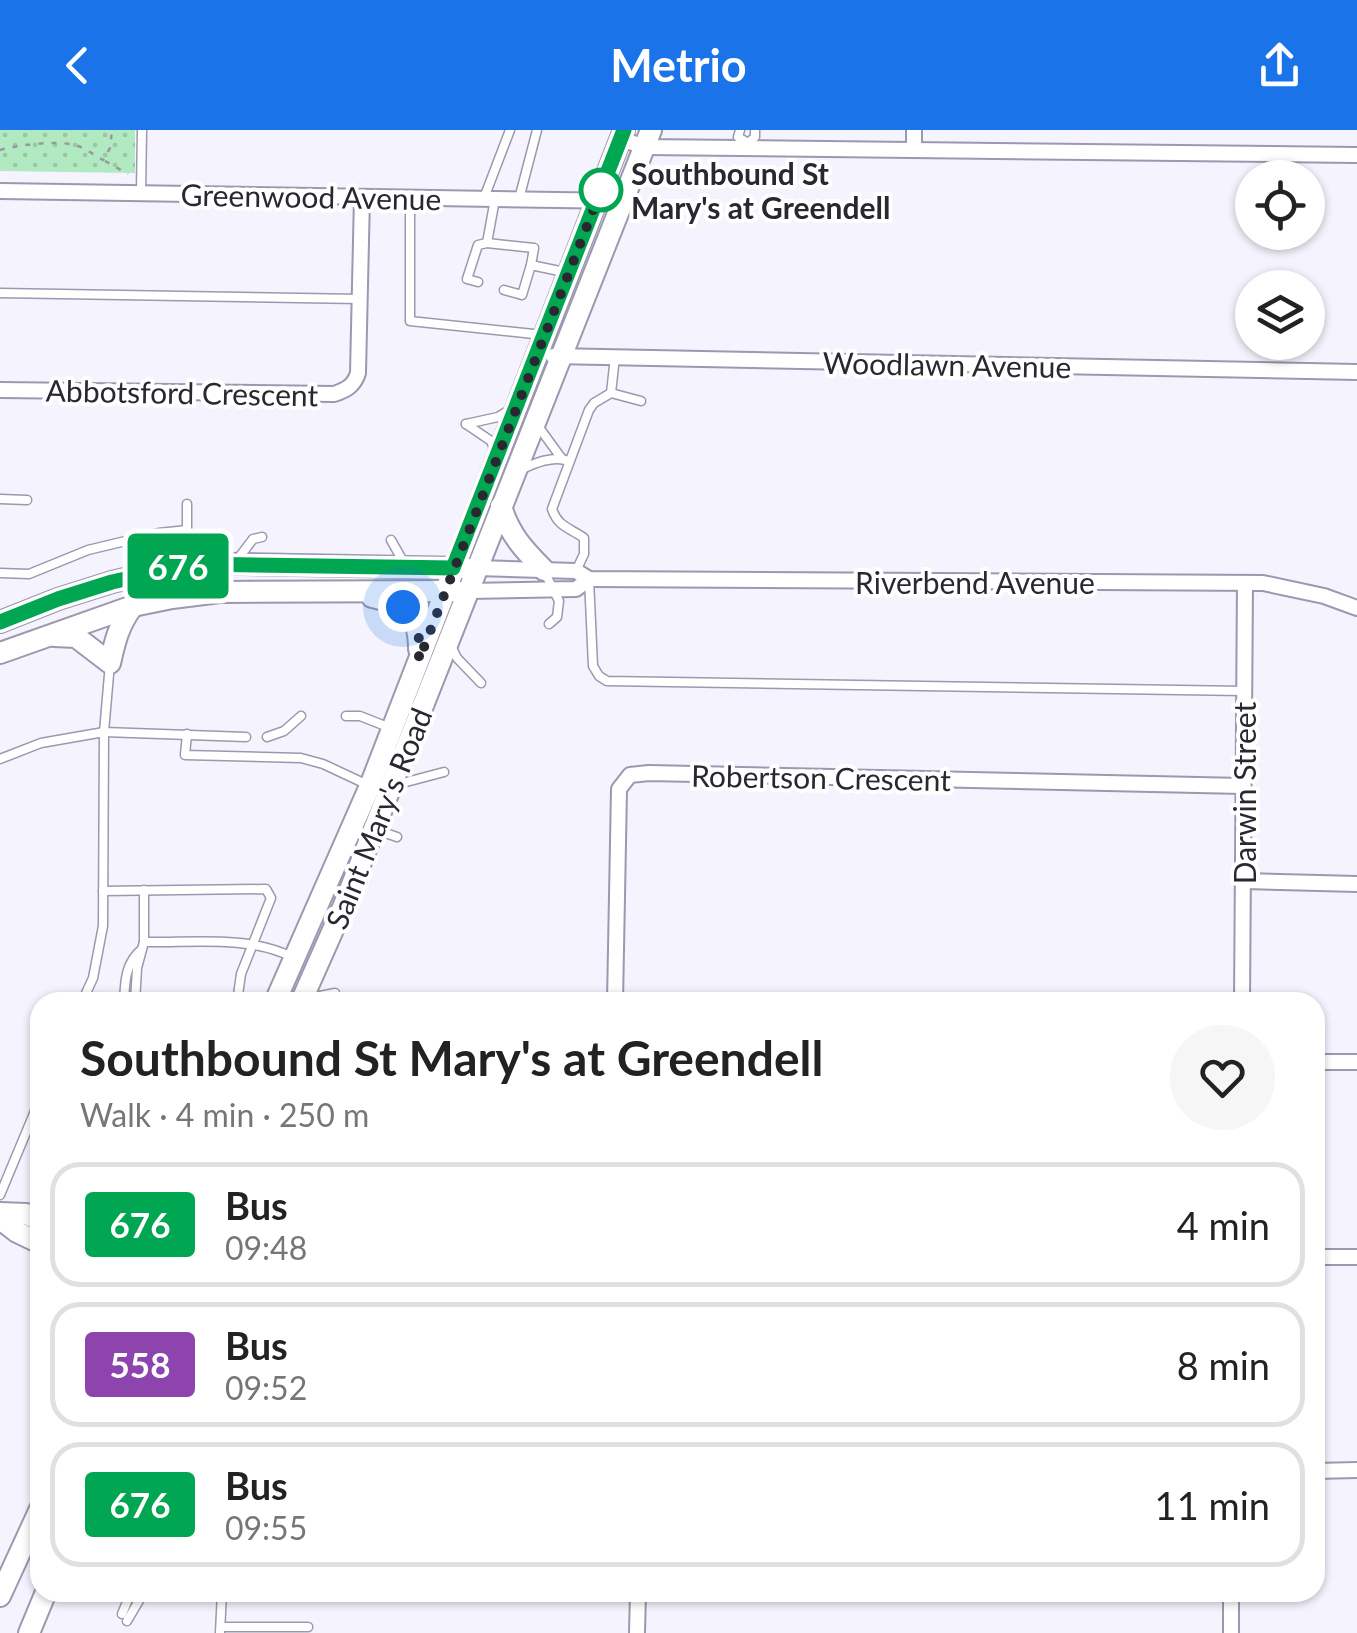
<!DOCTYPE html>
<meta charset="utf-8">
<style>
:root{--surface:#fff;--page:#f6f6f6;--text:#222;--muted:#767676;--line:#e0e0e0;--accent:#1a73e8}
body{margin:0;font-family:Lato,sans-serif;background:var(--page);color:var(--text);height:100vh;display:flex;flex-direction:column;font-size:38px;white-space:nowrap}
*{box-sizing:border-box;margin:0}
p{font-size:32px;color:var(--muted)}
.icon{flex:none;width:55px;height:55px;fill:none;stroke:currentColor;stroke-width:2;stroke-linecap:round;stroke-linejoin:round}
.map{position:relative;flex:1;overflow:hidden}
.details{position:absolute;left:30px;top:862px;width:1295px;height:610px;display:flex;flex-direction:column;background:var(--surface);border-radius:30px;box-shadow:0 2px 8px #0004}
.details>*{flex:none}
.badge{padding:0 20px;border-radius:8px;font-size:35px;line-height:65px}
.buttons{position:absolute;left:1235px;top:30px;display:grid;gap:20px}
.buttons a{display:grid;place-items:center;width:90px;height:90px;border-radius:50%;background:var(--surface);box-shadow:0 2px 8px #0004;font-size:50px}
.you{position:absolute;width:50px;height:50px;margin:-25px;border:8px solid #fff;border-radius:50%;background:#1a73e8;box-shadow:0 0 0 15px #1a73e833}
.map>.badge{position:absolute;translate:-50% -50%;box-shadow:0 0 0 5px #fff}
.round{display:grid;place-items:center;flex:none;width:105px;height:105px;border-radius:52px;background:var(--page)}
.overview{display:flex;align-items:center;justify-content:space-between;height:170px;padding:0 50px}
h1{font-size:48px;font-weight:700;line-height:75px}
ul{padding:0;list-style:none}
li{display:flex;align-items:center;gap:30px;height:125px;margin:0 20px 15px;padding:0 30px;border:5px solid var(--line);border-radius:30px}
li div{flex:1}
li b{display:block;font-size:38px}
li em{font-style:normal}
li .badge{min-width:110px;font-weight:700;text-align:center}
header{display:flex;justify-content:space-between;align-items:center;height:130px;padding:0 50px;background:var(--accent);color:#fff;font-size:45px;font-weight:700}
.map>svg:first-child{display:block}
.park{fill:url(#park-dots)}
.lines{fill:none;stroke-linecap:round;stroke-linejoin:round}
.lane-casing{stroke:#9c98af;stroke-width:11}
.street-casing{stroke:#9c98af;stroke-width:18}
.secondary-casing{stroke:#9c98af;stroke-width:24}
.path{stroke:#9997a1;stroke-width:2.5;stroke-dasharray:5 8;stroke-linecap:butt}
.lane{stroke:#fff;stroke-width:8}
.street{stroke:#fff;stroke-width:14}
.secondary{stroke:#fff;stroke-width:20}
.line-casing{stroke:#fff;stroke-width:22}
.line{stroke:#00a651;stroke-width:15}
.walk{stroke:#292831;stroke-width:10;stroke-dasharray:0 18}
.stop-dot{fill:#fff;stroke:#00a651;stroke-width:5}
.labels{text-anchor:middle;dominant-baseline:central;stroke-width:8;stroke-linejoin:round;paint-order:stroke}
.stop-label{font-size:30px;font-weight:bold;fill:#292831;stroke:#fff;text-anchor:start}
.street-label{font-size:30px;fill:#292831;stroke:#fff}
</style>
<header><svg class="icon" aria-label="back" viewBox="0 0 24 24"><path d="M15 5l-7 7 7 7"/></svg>Metrio<svg class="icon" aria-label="share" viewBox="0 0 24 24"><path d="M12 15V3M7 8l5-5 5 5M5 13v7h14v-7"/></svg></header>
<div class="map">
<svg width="1357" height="1503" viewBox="0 0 1357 1503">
<defs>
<pattern id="park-dots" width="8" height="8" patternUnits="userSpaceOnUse" patternTransform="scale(2.5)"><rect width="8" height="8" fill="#b1e9c0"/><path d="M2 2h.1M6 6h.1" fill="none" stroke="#98c8a5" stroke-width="1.8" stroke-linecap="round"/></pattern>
</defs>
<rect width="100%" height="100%" fill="#f5f3fd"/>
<polygon class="park" points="0,0 135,0 135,43 0,41"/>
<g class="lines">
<g class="lane-casing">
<g id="lane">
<polyline points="740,0 738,7 748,13"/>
<polyline points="747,18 748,13 755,7 755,0"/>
<polyline points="141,63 142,0"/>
<polyline points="410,68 410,191 543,205"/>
<polyline points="484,68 510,0"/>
<polyline points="495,69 487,113 534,118 531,135 564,142"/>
<polyline points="519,69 537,0"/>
<polyline points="478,152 467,149 478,115 487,113"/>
<polyline points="504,160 522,165 531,135"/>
<polyline points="0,163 360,169"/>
<polyline points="615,227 611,263 641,271"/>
<polyline points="466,294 498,287 508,281"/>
<polyline points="466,294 491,311 495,321"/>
<polyline points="538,296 562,329"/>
<path d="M520,340C535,333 553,325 569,331"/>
<polyline points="0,369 27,370"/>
<polyline points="187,374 187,400 191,429"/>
<polyline points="391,410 404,433"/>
<polyline points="237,430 253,409 262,407"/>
<polyline points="544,441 559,471 557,487 549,494"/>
<path d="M576,441L584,424V408C570,398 558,397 552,379L589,280L594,273L611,263"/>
<polyline points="0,443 29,444 88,420 159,403 187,400"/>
<polyline points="589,449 593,536 599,546 607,551 1244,561"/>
<polyline points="452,518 457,528 481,553"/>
<polyline points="110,533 104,602 246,607"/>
<polyline points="346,586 360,586 388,597"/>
<polyline points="187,604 185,625 301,628 323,634 370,656"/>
<polyline points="267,607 284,601 301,586"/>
<polyline points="0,629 41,613 104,602 103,796 93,848 82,872"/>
<polyline points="395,655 444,642"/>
<polyline points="374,699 397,707"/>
<path d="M144,760V812C192,813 248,805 292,827"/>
<polyline points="103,761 266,759 271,768 241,844 237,872"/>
<path d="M124,872C125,852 125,833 142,819"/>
<polyline points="135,872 137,838 144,812"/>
<polyline points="306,872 320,866 335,863"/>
<polyline points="0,1065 40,969"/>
<polyline points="122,1484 131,1462"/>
<polyline points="127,1491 144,1462"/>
<polyline points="221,1497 308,1497"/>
<polyline points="220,1503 222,1462"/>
</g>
</g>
<g class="street-casing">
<g id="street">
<polyline points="621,9 645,17 1357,25"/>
<polyline points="914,20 914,0"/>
<polyline points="0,61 622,71"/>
<polyline points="553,226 1357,242"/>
<path d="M0,260L334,264C346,260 354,256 358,243L362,67"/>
<polyline points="477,438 576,441 589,449 1263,453 1324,466 1357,478"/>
<polyline points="468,461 576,459 589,449"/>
<polyline points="1244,751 1357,754"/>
<polyline points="615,872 619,659 630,645 649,643 1243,656"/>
<polyline points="1242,872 1245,453"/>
<polyline points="1315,932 1357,932"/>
<polyline points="1315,1127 1357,1127"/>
<polyline points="1315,1341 1357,1340"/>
<polyline points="637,1503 638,1462"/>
<polyline points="1231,1503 1231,1462"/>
</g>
</g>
<g class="secondary-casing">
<g id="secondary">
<path d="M501,376C509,404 524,420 544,440"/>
<path d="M372,467C405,474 419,483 419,519"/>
<polyline points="0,492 58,469 112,452 191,433 465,438"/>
<path d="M54,506L76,507L110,533C115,511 119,494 133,476"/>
<polyline points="0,523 133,476 172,468 220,462 456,461"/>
<polyline points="275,872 370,656 624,0"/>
<polyline points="301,872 344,775 651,0"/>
<polyline points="0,1083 26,1084 40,1090"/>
<polyline points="0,1089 17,1102 40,1113"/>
<polyline points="0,1466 40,1379"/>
<polyline points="29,1503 46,1462"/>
</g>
</g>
<g class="path">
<path d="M0,20C18,15 56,10 74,15C84,17 94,25 103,30L110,18L112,0"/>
<polyline points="105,31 128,44"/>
</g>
<use href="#lane" class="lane"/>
<use href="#street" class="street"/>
<use href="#secondary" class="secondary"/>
</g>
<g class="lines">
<g class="line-casing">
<polyline id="line" points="0,492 58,469 112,452 191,434 453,438 624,0"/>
</g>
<use href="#line" class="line"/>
<path class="walk" d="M403,477C421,494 419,506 419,530L601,60"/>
</g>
<circle class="stop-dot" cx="601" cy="60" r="20"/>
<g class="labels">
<g class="stop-label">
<text x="631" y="43">Southbound St<tspan x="631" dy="34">Mary's at Greendell</tspan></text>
</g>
<g class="street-label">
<text transform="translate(311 66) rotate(1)">Greenwood Avenue</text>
<text transform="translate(947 234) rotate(1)">Woodlawn Avenue</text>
<text transform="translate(182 262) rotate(1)">Abbotsford Crescent</text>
<text x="975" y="452">Riverbend Avenue</text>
<text transform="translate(821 647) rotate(1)">Robertson Crescent</text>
<text transform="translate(1244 663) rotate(-90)">Darwin Street</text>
<text transform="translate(378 688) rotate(-68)">Saint Mary's Road</text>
</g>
</g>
</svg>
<div class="buttons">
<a><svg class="icon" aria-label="locate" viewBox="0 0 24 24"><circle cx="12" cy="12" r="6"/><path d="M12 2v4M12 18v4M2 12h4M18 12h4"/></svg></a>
<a><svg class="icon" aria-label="layers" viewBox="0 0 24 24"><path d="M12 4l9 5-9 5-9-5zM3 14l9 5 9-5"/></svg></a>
</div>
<div class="you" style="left:403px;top:477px"></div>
<b class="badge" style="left:178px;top:436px;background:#00a651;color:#fff">676</b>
<section class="details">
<div class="overview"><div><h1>Southbound St Mary's at Greendell</h1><p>Walk · 4 min · 250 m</p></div><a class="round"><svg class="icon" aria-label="heart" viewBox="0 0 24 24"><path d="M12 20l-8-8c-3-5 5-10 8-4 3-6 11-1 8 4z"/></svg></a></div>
<ul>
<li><span class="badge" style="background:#00a651;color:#fff">676</span><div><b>Bus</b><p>09:48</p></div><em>4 min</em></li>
<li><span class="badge" style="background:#8e44ad;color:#fff">558</span><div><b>Bus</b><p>09:52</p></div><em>8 min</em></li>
<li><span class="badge" style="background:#00a651;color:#fff">676</span><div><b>Bus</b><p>09:55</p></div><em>11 min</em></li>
</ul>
</section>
</div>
